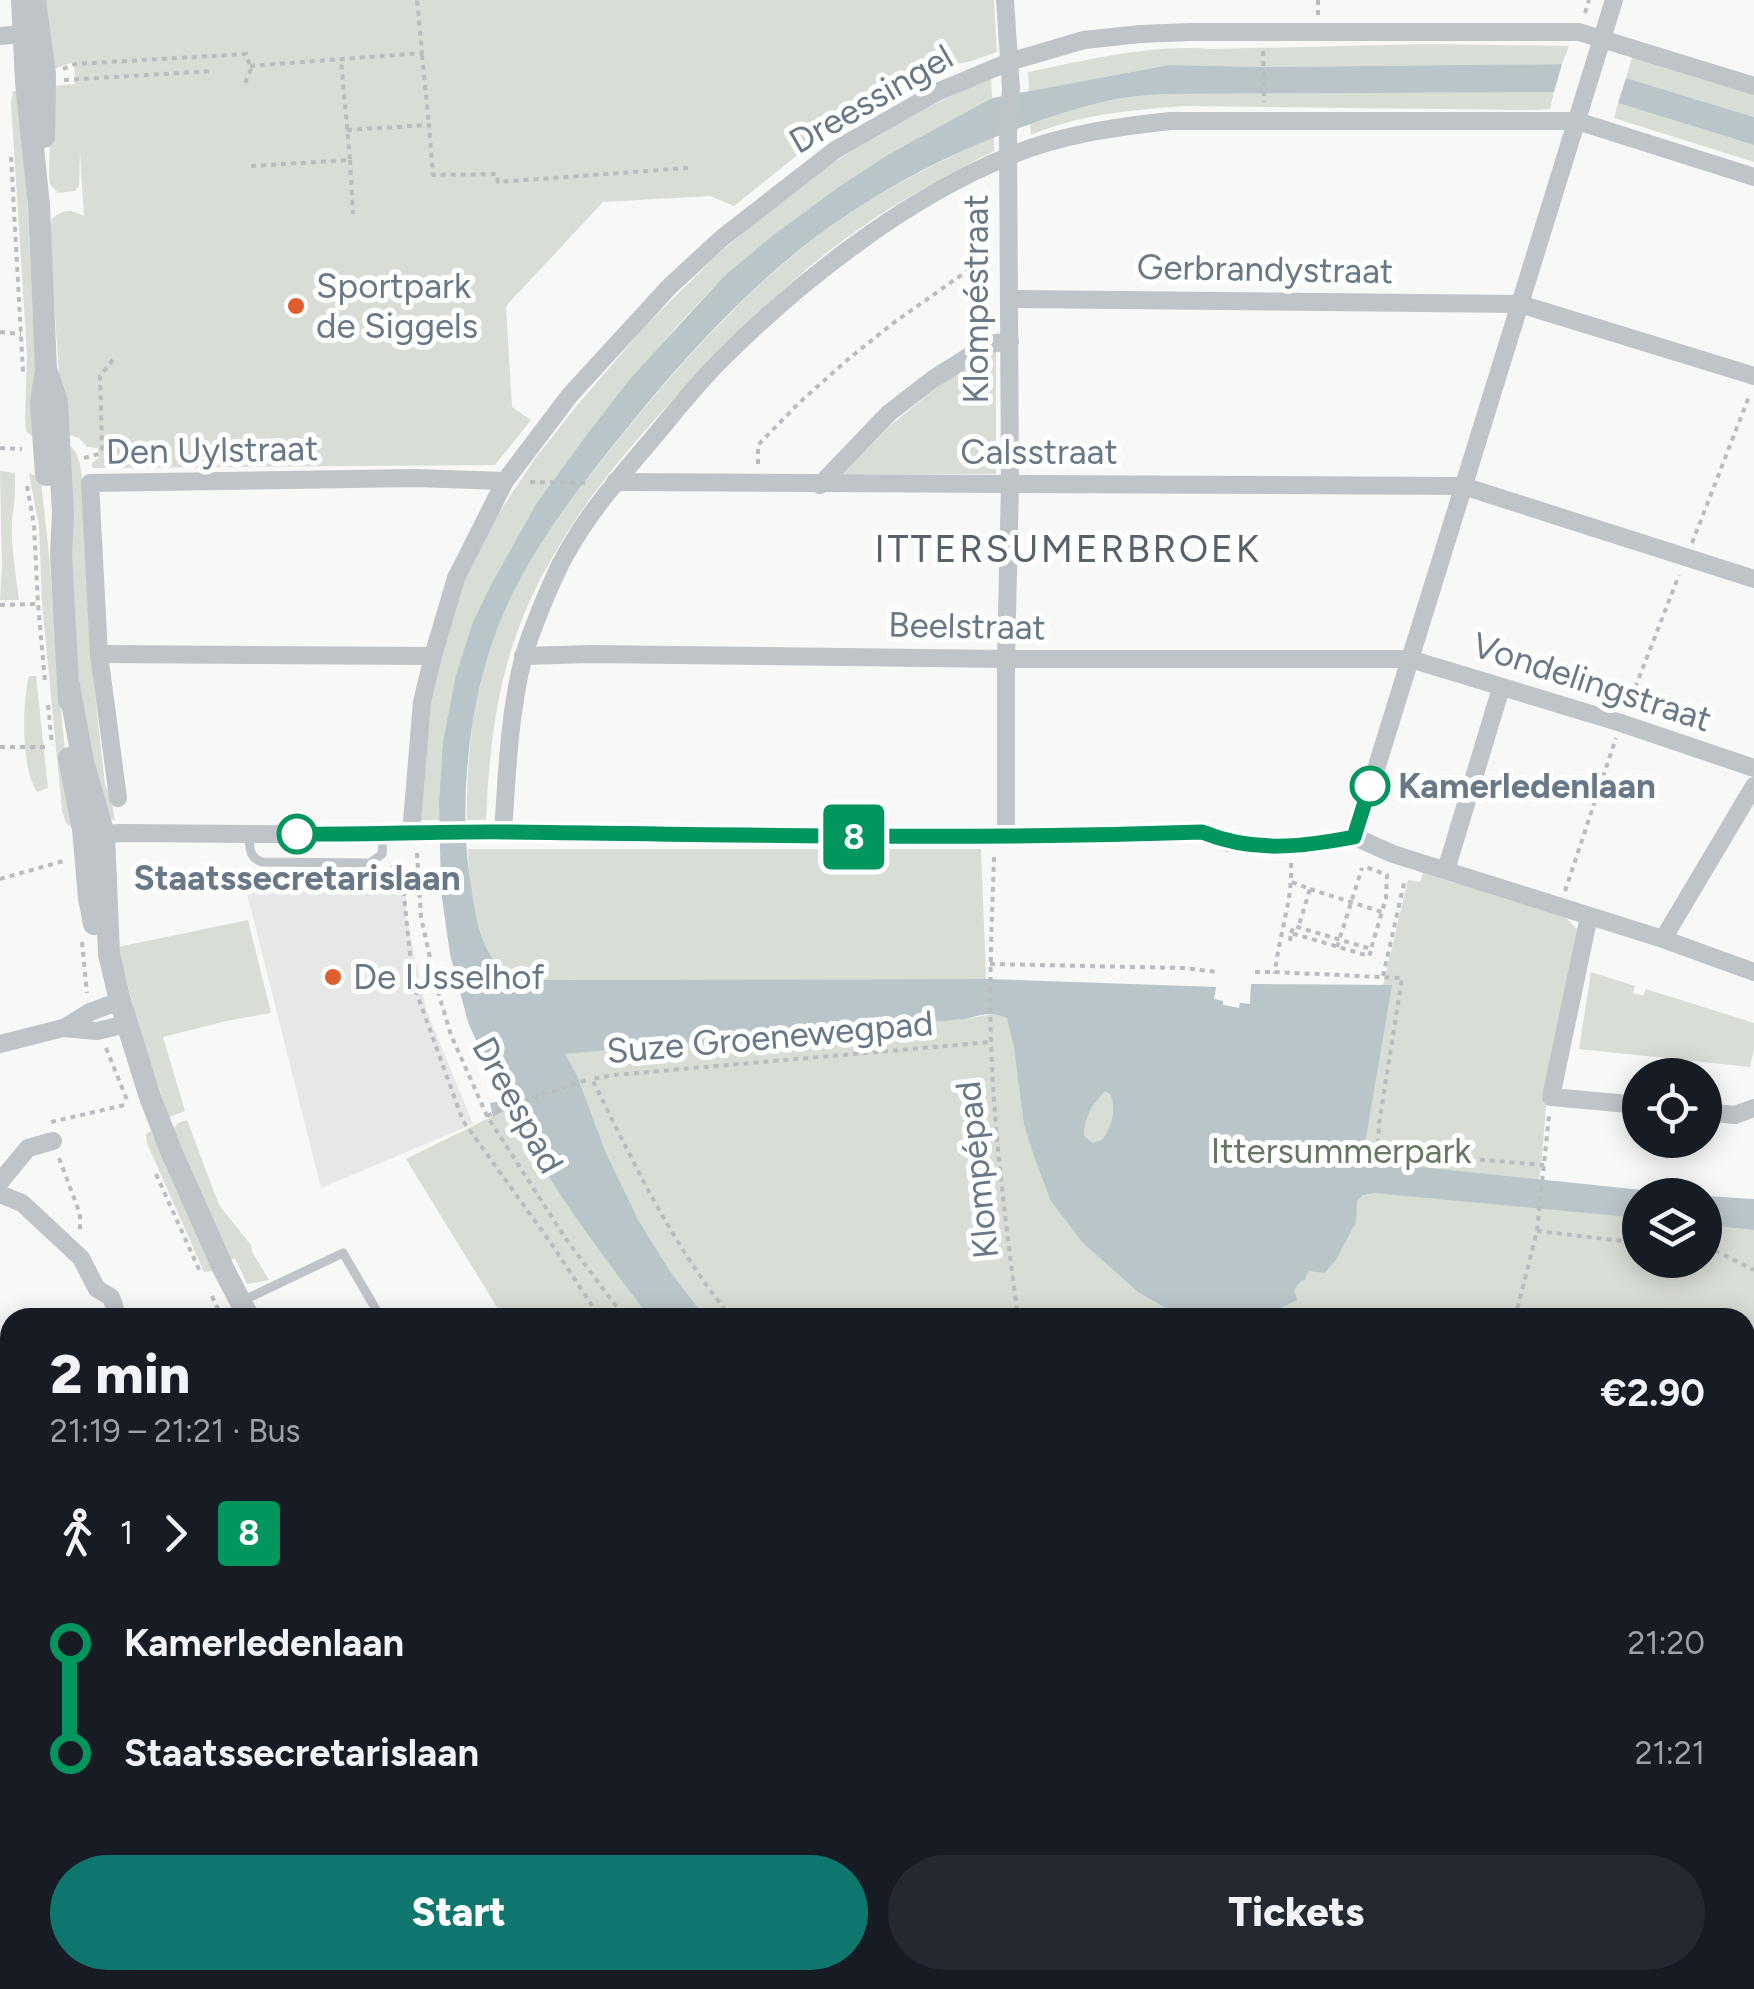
<!DOCTYPE html>
<meta charset="utf-8">
<style>
:root{--surface:#171b24;--page:#242831;--text:#f1f3f6;--muted:#9ea1a6;--accent:#0f766e}
body{margin:0;font-family:Figtree,sans-serif;background:var(--page);color:var(--text);height:100vh;display:flex;flex-direction:column;font-size:38px;white-space:nowrap}
*{box-sizing:border-box;margin:0}
p{font-size:32px;color:var(--muted)}
.icon{flex:none;width:55px;height:55px;fill:none;stroke:currentColor;stroke-width:2;stroke-linecap:round;stroke-linejoin:round}
.map{position:relative;flex:1;overflow:hidden}
.details{position:absolute;left:0px;top:1308px;width:1755px;height:682px;display:flex;flex-direction:column;background:var(--surface);border-radius:30px 30px 0 0;box-shadow:0 5px 25px #0003}
.details>*{flex:none}
.badge{padding:0 20px;border-radius:8px;font-size:35px;line-height:65px}
.buttons{position:absolute;left:1622px;top:1058px;display:grid;gap:20px}
.buttons a{display:grid;place-items:center;width:100px;height:100px;border-radius:50%;background:var(--surface);box-shadow:0 5px 25px #0003;font-size:50px}
.map>.badge{position:absolute;translate:-50% -50%;box-shadow:0 0 0 5px #fff}
.legs{display:flex;align-items:center;gap:15px;height:110px;padding:0 50px;font-size:32px}
.legs p{margin-inline-start:auto}
.headline{display:flex;align-items:center;justify-content:space-between;height:170px;padding:0 50px}
h1{font-size:55px;font-weight:800;line-height:75px}
.action{display:flex;gap:20px;margin-top:auto;padding:20px 50px}
.action a{flex:1;height:115px;border-radius:60px;background:var(--accent);color:#fff;font-size:40px;font-weight:800;line-height:115px;text-align:center}
.action a+a{background:var(--page);color:var(--text)}
ul{padding:0 50px;list-style:none}
li{display:flex;align-items:center;gap:35px;height:110px;font-size:38px}
li i{display:grid;place-items:center;width:15px;height:100%;margin:0 12px;background:currentColor}
li i::after{content:'';width:25px;height:25px;margin:-12px;border:8px solid;border-radius:50%;background:var(--surface)}
li p{margin-inline-start:auto}
li:first-child i{background:linear-gradient(#0000 50%,currentColor 0)}
li:last-child i{background:linear-gradient(currentColor 50%,#0000 0)}
.map>svg:first-child{display:block}
.built{fill:#e6e7e7}
.green{fill:#d8ddd5}
.water{fill:#bac5ca;fill-rule:evenodd}
.lines{fill:none;stroke-linecap:round;stroke-linejoin:round}
.minor-tunnel{stroke:#cdd2d4;stroke-width:18;stroke-dasharray:18 9;stroke-linecap:butt}
.path{stroke:#babdc0;stroke-width:4;stroke-dasharray:5 5;stroke-linecap:butt}
.service{stroke:#bfc4c8;stroke-width:9}
.minor{stroke:#bfc4c8;stroke-width:18}
.tertiary{stroke:#bfc4c8;stroke-width:22}
.rail{stroke:#a3a9af;stroke-width:6;stroke-dasharray:15 8;stroke-linecap:butt}
.line-1-casing{stroke:#fff;stroke-width:22}
.line-1{stroke:#00965e;stroke-width:15}
.poi-dot{fill:#e05e2e;stroke:#fff;stroke-width:4}
.stop-1-dot{fill:#fff;stroke:#00965e;stroke-width:5}
.labels{text-anchor:middle;dominant-baseline:central;stroke-width:10;stroke-linejoin:round;paint-order:stroke}
.street-label{font-size:35px;fill:#687886;stroke:#fff}
.poi-label{font-size:35px;fill:#687886;stroke:#fff;text-anchor:start}
.stop-label{font-size:35px;font-weight:bold;fill:#687886;stroke:#fff;text-anchor:start}
.park-label{font-size:35px;fill:#667863;stroke:#fff}
.neighbourhood-label{font-size:38px;letter-spacing:2.5px;fill:#56616b;stroke:#fff}
</style>
<div class="map">
<svg width="1754" height="1989" viewBox="0 0 1754 1989">
<rect width="100%" height="100%" fill="#f8f8f6"/>
<polygon class="built" points="244,882 406,886 406,916 426,1009 473,1124 321,1188"/>
<g class="green">
<path d="M40,0H994L997,52L968,62L954,64L872,108L805,149L734,206L710,196L603,202L506,306L512,407L531,420L495,465L94,468L92,467V463L99,458L98,448L87,447L79,438L65,434L63,432L49,226L52,219C66,208 70,210 84,216L80,152L79,186L75,191L58,193L50,184L49,179L51,86L75,84L74,62L51,70Z"/>
<path d="M1430,44L1569,46L1562,64L1270,67L1169,65L1029,91L1028,72C1088,60 1151,44 1212,49Z"/>
<polygon points="1632,57 1754,95 1754,117 1626,78"/>
<polygon points="991,76 992,98 889,154 837,188 772,236 725,275 677,326 582,441 536,504 492,583 439,803 440,820 417,820 432,676 463,581 493,522 534,460 574,409 646,325 715,257 755,222 820,171 850,152 925,109"/>
<polygon points="22,87 36,382 33,437 26,431 25,421 27,354 11,103 13,92"/>
<path d="M1554,92L1550,109L1536,110L1185,106C1132,110 1080,114 1031,135L1030,124L1085,105L1147,94Z"/>
<polygon points="1618,103 1754,145 1754,162 1614,118"/>
<path d="M994,136V151C947,175 899,200 856,231C810,263 770,301 730,341C651,420 569,508 525,612C497,678 489,749 486,820H467C466,755 474,688 498,627C524,559 570,499 616,443C683,359 757,276 847,215C892,184 944,160 994,136Z"/>
<polygon points="996,347 996,474 843,474 891,425 936,388"/>
<path d="M67,444C81,451 80,470 83,484L94,685L105,785L111,797L115,821L107,817L87,755L75,647Z"/>
<path d="M0,471L15,473C15,487 15,499 13,512C9,537 16,575 19,600H0L2,566Z"/>
<polygon points="29,473 38,477 41,482 50,564 59,692 73,828 66,823 62,810 42,603 39,527"/>
<path d="M29,676H36L48,788L37,792C21,768 22,704 29,676Z"/>
<path d="M468,849H981L986,979L522,980C475,965 469,892 468,849Z"/>
<polygon points="1423,873 1565,917 1577,929 1547,1096 1541,1168 1534,1206 1640,1218 1640,1260 1705,1260 1705,1225 1754,1230 1754,1508 1745,1544 1745,1318 705,1317 670,1271 639,1221 606,1153 577,1075 564,1054 966,1019 1134,986 1216,987 1214,999 1223,1001 1223,1005 1239,1008 1240,1003 1250,1004 1251,984 1383,985 1408,880 1420,882"/>
<polygon points="248,920 271,1013 226,1021 163,1037 185,1111 169,1117 140,1033 118,947"/>
<polygon points="1591,972 1635,986 1633,993 1643,996 1646,989 1754,1023 1754,1049 1750,1067 1579,1049"/>
<path d="M509,1108C548,1182 598,1250 649,1317H503L406,1159Z"/>
<polygon points="187,1120 219,1205 251,1245 252,1252 269,1280 247,1284 235,1258 230,1260 173,1129 178,1123"/>
<polygon points="151,1131 214,1271 204,1272 147,1143 146,1134"/>
<polygon points="1754,1625 1754,1932 1745,1930 1745,1643"/>
<polygon points="658,1980 1167,1980 1216,1989 664,1989"/>
<polygon points="1292,1980 1504,1980 1556,1989 1339,1989"/>
</g>
<g class="water">
<path d="M1562,64L1554,92L1167,94C1117,95 1074,108 1028,125C932,158 838,212 763,281C711,328 664,382 620,437C573,495 525,557 498,627C470,698 459,796 469,872C475,911 478,966 523,980L986,979L1216,987L1214,999L1223,1001V1005L1239,1008L1240,1003L1250,1004L1251,984L1392,985L1362,1161L1691,1195H1640V1218L1374,1193L1363,1195L1357,1201L1356,1222L1337,1258L1325,1273L1308,1271L1305,1280L1301,1281L1294,1290L1297,1300L1263,1317H1182L1138,1292L1082,1242L1051,1201L1035,1159L1024,1125L1014,1047L1007,1018C993,1011 981,1014 966,1019L565,1054L577,1075L606,1153L639,1221L670,1271L705,1317H649C598,1250 548,1183 509,1108L493,1117L490,1103L506,1100L497,1083L493,1080L468,1022L450,954L441,891L439,804L443,742L456,675L473,622L492,583L536,504L582,441L630,379L725,275L772,236L837,188L889,154L992,98L1169,65L1270,67ZM1105,1091L1111,1095C1116,1111 1112,1126 1102,1140L1093,1143L1084,1136C1083,1119 1093,1103 1105,1091Z"/>
<polygon points="1626,78 1754,117 1754,145 1618,103"/>
<polygon points="1705,1196 1754,1199 1754,1230 1705,1225"/>
<polygon points="1167,1980 1292,1980 1339,1989 1216,1989"/>
</g>
<g class="lines">
<polyline class="minor-tunnel" points="1229,843 1284,847"/>
<g class="path">
<polyline points="1585,13 1589,0"/>
<polyline points="1318,15 1318,0"/>
<polyline points="1263,51 1264,102"/>
<polyline points="422,55 429,125"/>
<polyline points="250,66 422,53 417,0"/>
<polyline points="63,69 75,64 246,54 251,69 244,86"/>
<polyline points="64,80 214,71"/>
<polyline points="347,130 429,125 433,175 497,174 498,182 688,168"/>
<polyline points="11,157 23,372"/>
<polyline points="350,160 353,214"/>
<polyline points="251,166 350,160 341,60"/>
<polyline points="0,332 21,334"/>
<polyline points="0,448 22,449"/>
<polyline points="84,458 99,454 102,448 100,376 115,357"/>
<polyline points="758,464 758,445 800,402 846,361 892,324 967,271 991,270"/>
<polyline points="530,482 590,483"/>
<polyline points="27,486 34,525 38,604 45,681"/>
<polyline points="1692,543 1750,394"/>
<polyline points="0,605 38,604"/>
<polyline points="48,705 52,745"/>
<polyline points="1628,706 1679,575"/>
<polyline points="0,747 50,747"/>
<polyline points="417,853 421,917 436,985 451,1035 487,1116 566,1239 625,1318"/>
<path d="M994,857C992,918 989,980 991,1042C994,1134 1006,1226 1018,1318"/>
<path d="M1291,863C1293,899 1279,935 1275,972L1402,978L1379,1124L1378,1145L1397,1153L1544,1165"/>
<polyline points="392,865 402,876 413,983 463,1121 551,1243 600,1318"/>
<polyline points="0,879 67,860"/>
<polyline points="1292,882 1310,889 1298,928"/>
<polyline points="1310,889 1382,912"/>
<polyline points="1565,891 1616,738"/>
<polyline points="1291,933 1294,926 1371,949 1386,898 1387,875 1363,866"/>
<polyline points="1290,941 1291,933 1369,956 1371,951"/>
<polyline points="82,942 87,993"/>
<polyline points="1337,947 1362,868"/>
<polyline points="990,964 1183,968 1218,972"/>
<polyline points="1255,972 1275,972"/>
<polyline points="1383,976 1405,879"/>
<polyline points="106,1048 127,1100"/>
<polyline points="487,1116 505,1107 590,1079"/>
<polyline points="51,1122 129,1104"/>
<polyline points="59,1158 80,1214 80,1234"/>
<polyline points="156,1174 201,1274"/>
<polyline points="1537,1231 1640,1243"/>
<polyline points="1705,1250 1714,1250 1754,1270"/>
<polyline points="212,1296 222,1318"/>
<path d="M732,1318C672,1246 633,1161 592,1079L614,1075L991,1042"/>
<polyline points="1515,1318 1537,1231 1549,1116"/>
<polyline points="0,1341 10,1353"/>
<polyline points="1745,1453 1754,1416"/>
<polyline points="0,1858 10,1861"/>
<polyline points="1745,1934 1754,1936"/>
<polyline points="611,1980 616,1989"/>
<polyline points="0,1982 10,1970"/>
<polyline points="218,1989 231,1980"/>
</g>
<g class="service">
<path d="M249,834C250,847 248,857 262,862L370,863L382,854L383,835"/>
<polyline points="242,1301 343,1253 381,1318"/>
<polyline points="0,1815 10,1771"/>
</g>
<g class="minor">
<polyline points="1005,0 1011,89 1008,133 1010,484 1006,659 1006,838"/>
<polyline points="0,36 34,33"/>
<polyline points="1009,299 1520,304 1754,376"/>
<polyline points="615,482 1463,486 1754,579"/>
<polyline points="820,485 889,413 933,379 989,344 1010,341"/>
<polyline points="99,654 433,656"/>
<polyline points="523,656 591,654 1006,659 1410,659 1621,723 1754,768"/>
<polyline points="118,798 99,654 90,483 415,478 505,481"/>
<path d="M503,832C507,774 509,715 523,659C530,633 542,605 553,580C576,527 616,481 653,438C674,413 695,386 718,363C796,284 904,199 1007,157C1058,135 1115,127 1170,121H1577L1754,177"/>
<polyline points="411,834 422,702 433,656 456,578 505,481 570,395 669,287 722,238 835,150 937,92 1009,62 1084,40 1140,34 1191,32 1579,32 1754,86"/>
<polyline points="92,835 121,833 383,835 503,832 1006,838 1201,832 1229,843"/>
<polyline points="1355,837 1614,0"/>
<polyline points="1355,837 1393,854 1663,939 1754,972"/>
<polyline points="1284,847 1355,837"/>
<polyline points="1446,870 1501,688"/>
<polyline points="1589,916 1551,1097 1640,1105"/>
<polyline points="1663,939 1754,786"/>
<polyline points="64,1028 90,1012 120,1001"/>
<polyline points="0,1044 63,1028 97,1031 127,1024"/>
<polyline points="1705,1112 1735,1115 1754,1108"/>
<polyline points="0,1182 28,1148 53,1141"/>
<polyline points="0,1194 22,1203 81,1258 97,1289 111,1297 118,1318"/>
<polyline points="0,1441 10,1443"/>
<polyline points="0,1598 10,1599"/>
<polyline points="0,1903 10,1911"/>
<polyline points="86,1980 95,1989"/>
<polyline points="380,1989 392,1981 397,1989"/>
</g>
<g class="tertiary">
<polyline points="22,0 26,82 39,205 46,369 41,403 46,475"/>
<polyline points="35,0 45,74 44,137"/>
<polyline points="46,369 57,402 59,440 63,513 61,555 69,701"/>
<polyline points="69,686 83,762 104,834 109,954 120,1001 150,1097 171,1151 224,1270 249,1318"/>
<polyline points="69,758 83,829 89,898 94,924"/>
<polyline points="644,1980 650,1989"/>
</g>
<g class="rail">
<polyline points="0,1691 10,1693"/>
<polyline points="1550,1980 1601,1989"/>
<polyline points="1619,1980 1669,1989"/>
</g>
</g>
<g class="lines">
<g class="line-1-casing">
<path id="line-1" d="M297,834C368,835 439,831 510,832C741,835 971,840 1202,832C1254,853 1301,847 1354,837L1370,786"/>
</g>
<use href="#line-1" class="line-1"/>
</g>
<g class="poi-dot">
<circle cx="296" cy="306" r="10"/>
<circle cx="333" cy="977" r="10"/>
</g>
<g class="stop-1-dot">
<circle cx="1370" cy="786" r="18"/>
<circle cx="297" cy="834" r="18"/>
</g>
<g class="labels">
<g class="street-label">
<text transform="translate(871 99) rotate(-30)">Dreessingel</text>
<text transform="translate(1265 269) rotate(1)">Gerbrandystraat</text>
<text transform="translate(976 299) rotate(-90)">Klompéstraat</text>
<text transform="translate(212 450) rotate(-1)">Den Uylstraat</text>
<text x="1039" y="452">Calsstraat</text>
<text transform="translate(967 626) rotate(1)">Beelstraat</text>
<text transform="translate(1592 682) rotate(18)">Vondelingstraat</text>
<text transform="translate(770 1037) rotate(-5)">Suze Groenewegpad</text>
<text transform="translate(518 1105) rotate(61)">Dreespad</text>
<text transform="translate(977 1170) rotate(-96)">Klompépad</text>
</g>
<g class="poi-label">
<text x="316" y="286">Sportpark<tspan x="316" dy="40">de Siggels</tspan></text>
<text x="353" y="977">De IJsselhof</text>
</g>
<g class="stop-label">
<text x="1398" y="786">Kamerledenlaan</text>
<text x="297" y="878" text-anchor="middle">Staatssecretarislaan</text>
</g>
<g class="park-label">
<text x="1341" y="1151">Ittersummerpark</text>
</g>
<g class="neighbourhood-label">
<text x="1068" y="549">ITTERSUMERBROEK</text>
</g>
</g>
</svg>
<div class="buttons">
<a><svg class="icon" aria-label="locate" viewBox="0 0 24 24"><circle cx="12" cy="12" r="6"/><path d="M12 2v4M12 18v4M2 12h4M18 12h4"/></svg></a>
<a><svg class="icon" aria-label="layers" viewBox="0 0 24 24"><path d="M12 4l9 5-9 5-9-5zM3 14l9 5 9-5"/></svg></a>
</div>
<b class="badge" style="left:854px;top:837px;background:#00965e;color:#fff">8</b>
<section class="details">
<div class="headline"><div><h1>2 min</h1><p>21:19 – 21:21 · Bus</p></div><b>€2.90</b></div>
<div class="legs"><svg class="icon" aria-label="walk" viewBox="0 0 24 24"><circle cx="13" cy="4" r="2"/><path d="M13 8l-2 6 4 7M11 14l-3 7M7 12l3-4h3l4 4"/></svg>1<svg class="icon" aria-label="forward" viewBox="0 0 24 24"><path d="M9 5l7 7-7 7"/></svg><b class="badge" style="background:#00965e;color:#fff">8</b></div>
<ul>
<li><i style="color:#00965e"></i><b>Kamerledenlaan</b><p>21:20</p></li>
<li><i style="color:#00965e"></i><b>Staatssecretarislaan</b><p>21:21</p></li>
</ul>
<div class="action"><a>Start</a><a>Tickets</a></div>
</section>
</div>
